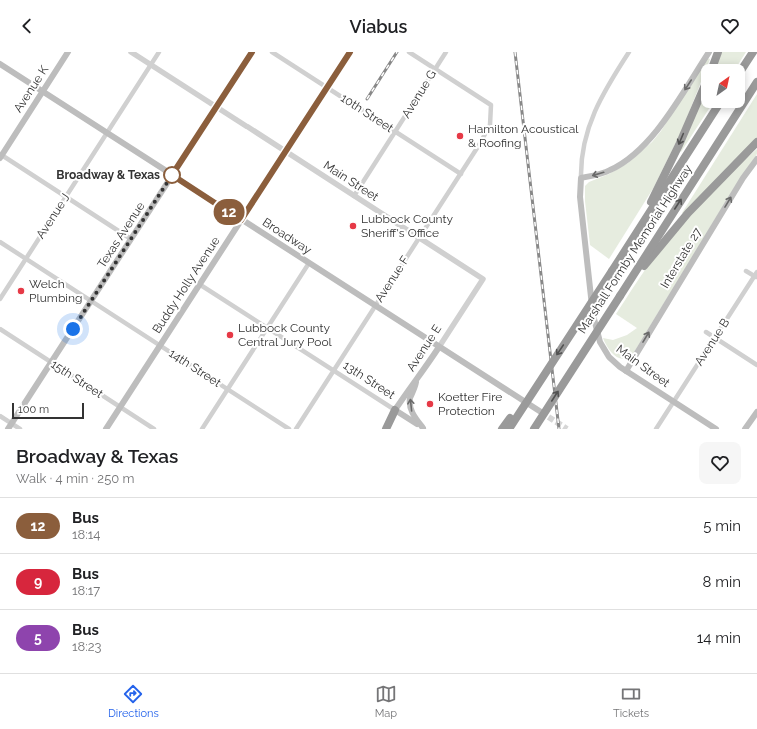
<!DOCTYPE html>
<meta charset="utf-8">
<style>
:root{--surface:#fff;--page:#f6f6f6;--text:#202124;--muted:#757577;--line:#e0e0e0;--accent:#2563eb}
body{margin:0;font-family:Raleway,sans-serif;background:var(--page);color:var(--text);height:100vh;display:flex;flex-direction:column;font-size:15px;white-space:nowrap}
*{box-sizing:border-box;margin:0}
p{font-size:13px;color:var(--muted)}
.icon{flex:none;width:22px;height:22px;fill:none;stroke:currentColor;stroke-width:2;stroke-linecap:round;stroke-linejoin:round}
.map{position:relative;height:377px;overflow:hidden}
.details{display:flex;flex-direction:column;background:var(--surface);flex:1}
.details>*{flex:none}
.badge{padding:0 8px;border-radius:13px;font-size:14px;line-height:26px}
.needle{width:26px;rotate:33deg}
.buttons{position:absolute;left:701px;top:12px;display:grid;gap:8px}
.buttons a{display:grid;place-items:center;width:44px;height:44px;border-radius:8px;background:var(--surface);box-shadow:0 2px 10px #0003;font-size:20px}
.scale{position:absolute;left:12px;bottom:10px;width:72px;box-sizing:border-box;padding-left:4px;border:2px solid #333;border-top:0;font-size:11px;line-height:14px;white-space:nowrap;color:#333;-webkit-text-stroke:3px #fff;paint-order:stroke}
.you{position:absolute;width:20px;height:20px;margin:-10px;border:3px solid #fff;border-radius:50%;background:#1a73e8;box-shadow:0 0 0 6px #1a73e833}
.map>.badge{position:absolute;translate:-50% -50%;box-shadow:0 0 0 2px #fff}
.round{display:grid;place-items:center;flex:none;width:42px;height:42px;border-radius:8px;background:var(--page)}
.headline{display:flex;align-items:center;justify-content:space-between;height:68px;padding:0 16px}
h1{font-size:19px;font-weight:600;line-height:30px}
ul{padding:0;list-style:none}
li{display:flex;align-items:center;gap:12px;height:56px;padding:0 16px;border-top:1px solid var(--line)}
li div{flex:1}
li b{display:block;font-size:15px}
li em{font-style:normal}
li .badge{min-width:44px;font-weight:700;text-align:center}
header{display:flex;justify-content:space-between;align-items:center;height:52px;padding:0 16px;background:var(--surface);font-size:18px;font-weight:600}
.menu{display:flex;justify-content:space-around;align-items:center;height:56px;border-top:1px solid var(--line);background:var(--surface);font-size:11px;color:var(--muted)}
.menu a{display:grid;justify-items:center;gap:2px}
.menu .selected{color:var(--accent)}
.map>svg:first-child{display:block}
.green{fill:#e6ecdf}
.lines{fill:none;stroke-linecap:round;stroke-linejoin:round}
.secondary-tunnel{stroke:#d6d6d6;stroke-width:6;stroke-dasharray:6 3;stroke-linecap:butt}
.minor{stroke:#d0d0d0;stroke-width:4.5}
.tertiary{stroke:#d0d0d0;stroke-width:5.5}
.secondary{stroke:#bdbdbd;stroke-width:6}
.motorway{stroke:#9a9a9a;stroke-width:8}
.rail-casing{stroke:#888;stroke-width:3}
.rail{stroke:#fff;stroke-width:1.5;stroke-dasharray:4.5;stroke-linecap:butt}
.motorway-bridge{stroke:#9a9a9a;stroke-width:8}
.oneway{stroke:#6a6a6a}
.oneway2{stroke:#525252}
.line-casing{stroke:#fff;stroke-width:9}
.line{stroke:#8b5e3c;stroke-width:6}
.walk{stroke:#333;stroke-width:4;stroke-dasharray:0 7.2}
.poi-dot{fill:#e63946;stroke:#fff;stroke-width:1.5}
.stop-dot{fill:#fff;stroke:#8b5e3c;stroke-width:2}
.labels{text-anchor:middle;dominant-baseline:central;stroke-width:4;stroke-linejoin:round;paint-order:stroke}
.street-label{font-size:12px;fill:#333;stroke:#fff}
.poi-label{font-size:12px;fill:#333;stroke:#fff;text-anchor:start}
.stop-label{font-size:12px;font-weight:bold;fill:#333;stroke:#fff;text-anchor:end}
</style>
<header><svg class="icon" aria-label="back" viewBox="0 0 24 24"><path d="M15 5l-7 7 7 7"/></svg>Viabus<svg class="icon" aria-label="heart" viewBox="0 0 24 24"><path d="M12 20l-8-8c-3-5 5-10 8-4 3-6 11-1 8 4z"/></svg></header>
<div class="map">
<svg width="757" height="377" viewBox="0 0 757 377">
<rect width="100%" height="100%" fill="#fff"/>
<g class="green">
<polygon points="721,0 746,0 734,19 713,19"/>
<polygon points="707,6 710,7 682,78 654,135 609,207 590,193 585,149 585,134 589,130 609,122 628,111 652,90 661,79"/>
<polygon points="708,30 708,49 714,49 681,100 679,98"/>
<polygon points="757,42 757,86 684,162 682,161"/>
<path d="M757,97V102L737,131L633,302C620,315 608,299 603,286L613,288L627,283L637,276L616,262C630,241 643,219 659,199C689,163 722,127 757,97Z"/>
</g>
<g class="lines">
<polyline class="secondary-tunnel" points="541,360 567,377"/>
<g class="minor">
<polyline points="272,0 461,122"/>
<polyline points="0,102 131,187"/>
<path d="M581,126C580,77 603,40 629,0"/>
<polyline points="354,144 446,0"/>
<polyline points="0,190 289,377"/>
<polyline points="746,219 756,225"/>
<polyline points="199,232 395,358"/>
<polyline points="0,247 159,0"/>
<polyline points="0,277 154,377"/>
<polyline points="706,280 757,313"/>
<polyline points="0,364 20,377"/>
<polyline points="202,377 309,211"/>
<polyline points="296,377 479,93 490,73 491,53 409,0"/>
<polyline points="656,377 757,220"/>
</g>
<g class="tertiary">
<polyline points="131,0 246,74"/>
<polyline points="248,75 483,227 439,295"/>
</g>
<g class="secondary">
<path d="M709,0C684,38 653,99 610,118C601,123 590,124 581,126L580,145L593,263L600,290L609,305L620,315L716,377"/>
<polyline points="0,12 541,360"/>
<polyline points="0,106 68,0"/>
<polyline points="626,319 743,126 757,107"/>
<path d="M416,330C415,336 412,341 410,346C408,358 416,367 423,376"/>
<polyline points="395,358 417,372"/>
<path d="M393,361C408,338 424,318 439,295"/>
<polyline points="8,377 252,0"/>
<polyline points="106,377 350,0"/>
<polyline points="745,377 757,360"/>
</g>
<g class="motorway">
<polyline points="711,19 718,0"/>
<polyline points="738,23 753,0"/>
<polyline points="651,150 679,93 708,26"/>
<polyline points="644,214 688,161 757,90"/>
<polyline points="612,219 721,49"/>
<polyline points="620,244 757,30"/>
<polyline points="386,377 395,358"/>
</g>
<g class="rail-casing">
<g id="rail">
<polyline points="515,0 559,377"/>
<polyline points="367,47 397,0"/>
</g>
</g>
<use href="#rail" class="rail"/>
<g class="motorway-bridge">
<polyline points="502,377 510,366"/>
<polyline points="509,377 612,219"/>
<polyline points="534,377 620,244"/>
</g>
</g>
<defs><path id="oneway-shaft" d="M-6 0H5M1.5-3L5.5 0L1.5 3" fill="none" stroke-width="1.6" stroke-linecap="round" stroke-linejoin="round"/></defs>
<g class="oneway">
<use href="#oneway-shaft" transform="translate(688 33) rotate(123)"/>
<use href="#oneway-shaft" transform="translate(598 122) rotate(164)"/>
<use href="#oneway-shaft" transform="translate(728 150) rotate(-59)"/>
<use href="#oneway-shaft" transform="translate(646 285) rotate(-59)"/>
<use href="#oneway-shaft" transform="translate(411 353) rotate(-96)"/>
</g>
<g class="oneway2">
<use href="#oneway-shaft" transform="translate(681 87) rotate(113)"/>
<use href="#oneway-shaft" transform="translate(678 152) rotate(-57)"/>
<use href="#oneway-shaft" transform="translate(560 298) rotate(124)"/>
<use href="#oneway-shaft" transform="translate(555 344) rotate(-57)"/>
</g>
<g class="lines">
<g class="line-casing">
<polyline id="line" points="252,0 172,123 241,168 350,0"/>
</g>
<use href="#line" class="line"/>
<polyline class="walk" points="73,277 172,123"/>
</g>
<g class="poi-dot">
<circle cx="460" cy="84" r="4"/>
<circle cx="353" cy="174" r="4"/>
<circle cx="21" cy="239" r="4"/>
<circle cx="230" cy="283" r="4"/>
<circle cx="430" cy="352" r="4"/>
</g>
<circle class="stop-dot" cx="172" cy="123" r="8"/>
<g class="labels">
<g class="street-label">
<text transform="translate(31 37) rotate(-57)">Avenue K</text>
<text transform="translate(419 42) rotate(-58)">Avenue G</text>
<text transform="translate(367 61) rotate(33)">10th Street</text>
<text transform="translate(351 129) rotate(33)">Main Street</text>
<text transform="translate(53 164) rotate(-57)">Avenue J</text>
<text transform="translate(121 183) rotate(-57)">Texas Avenue</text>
<text transform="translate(287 184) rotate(33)">Broadway</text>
<text transform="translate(635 197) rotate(-57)">Marshall Formby Memorial Highway</text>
<text transform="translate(681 206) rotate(-59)">Interstate 27</text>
<text transform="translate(392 227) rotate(-57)">Avenue F</text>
<text transform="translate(186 233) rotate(-57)">Buddy Holly Avenue</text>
<text transform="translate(712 290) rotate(-57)">Avenue B</text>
<text transform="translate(424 296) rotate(-57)">Avenue E</text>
<text transform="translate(643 314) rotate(36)">Main Street</text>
<text transform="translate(195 316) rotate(33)">14th Street</text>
<text transform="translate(77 327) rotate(33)">15th Street</text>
<text transform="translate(369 328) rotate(33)">13th Street</text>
</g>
<g class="poi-label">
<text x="468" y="77">Hamilton Acoustical<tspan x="468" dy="14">&amp; Roofing</tspan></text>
<text x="361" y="167">Lubbock County<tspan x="361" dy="14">Sheriff's Office</tspan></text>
<text x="29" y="232">Welch<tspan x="29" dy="14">Plumbing</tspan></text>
<text x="238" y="276">Lubbock County<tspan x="238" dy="14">Central Jury Pool</tspan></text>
<text x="438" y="345">Koetter Fire<tspan x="438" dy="14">Protection</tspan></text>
</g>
<g class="stop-label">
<text x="160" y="123">Broadway &amp; Texas</text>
</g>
</g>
</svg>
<div class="buttons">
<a><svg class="needle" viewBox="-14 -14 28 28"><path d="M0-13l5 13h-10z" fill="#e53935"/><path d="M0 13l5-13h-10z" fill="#757577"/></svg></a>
</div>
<div class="scale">100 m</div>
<div class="you" style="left:73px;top:277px"></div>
<b class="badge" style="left:229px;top:160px;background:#8b5e3c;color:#fff">12</b>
</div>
<section class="details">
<div class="headline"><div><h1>Broadway &amp; Texas</h1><p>Walk · 4 min · 250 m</p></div><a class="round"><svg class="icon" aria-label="heart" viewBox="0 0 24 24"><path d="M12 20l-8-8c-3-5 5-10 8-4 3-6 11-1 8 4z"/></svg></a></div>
<ul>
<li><span class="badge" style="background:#8b5e3c;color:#fff">12</span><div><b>Bus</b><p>18:14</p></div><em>5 min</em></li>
<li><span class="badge" style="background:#d7263d;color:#fff">9</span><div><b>Bus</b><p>18:17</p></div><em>8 min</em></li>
<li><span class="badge" style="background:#8e44ad;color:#fff">5</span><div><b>Bus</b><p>18:23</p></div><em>14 min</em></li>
</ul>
</section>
<nav class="menu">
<a class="selected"><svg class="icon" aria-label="directions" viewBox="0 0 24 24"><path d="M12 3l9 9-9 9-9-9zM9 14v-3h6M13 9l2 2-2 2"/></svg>Directions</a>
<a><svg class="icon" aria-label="map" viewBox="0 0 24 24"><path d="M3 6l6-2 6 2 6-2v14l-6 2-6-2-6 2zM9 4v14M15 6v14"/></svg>Map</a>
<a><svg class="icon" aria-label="tickets" viewBox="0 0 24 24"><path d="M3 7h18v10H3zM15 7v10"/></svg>Tickets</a>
</nav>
